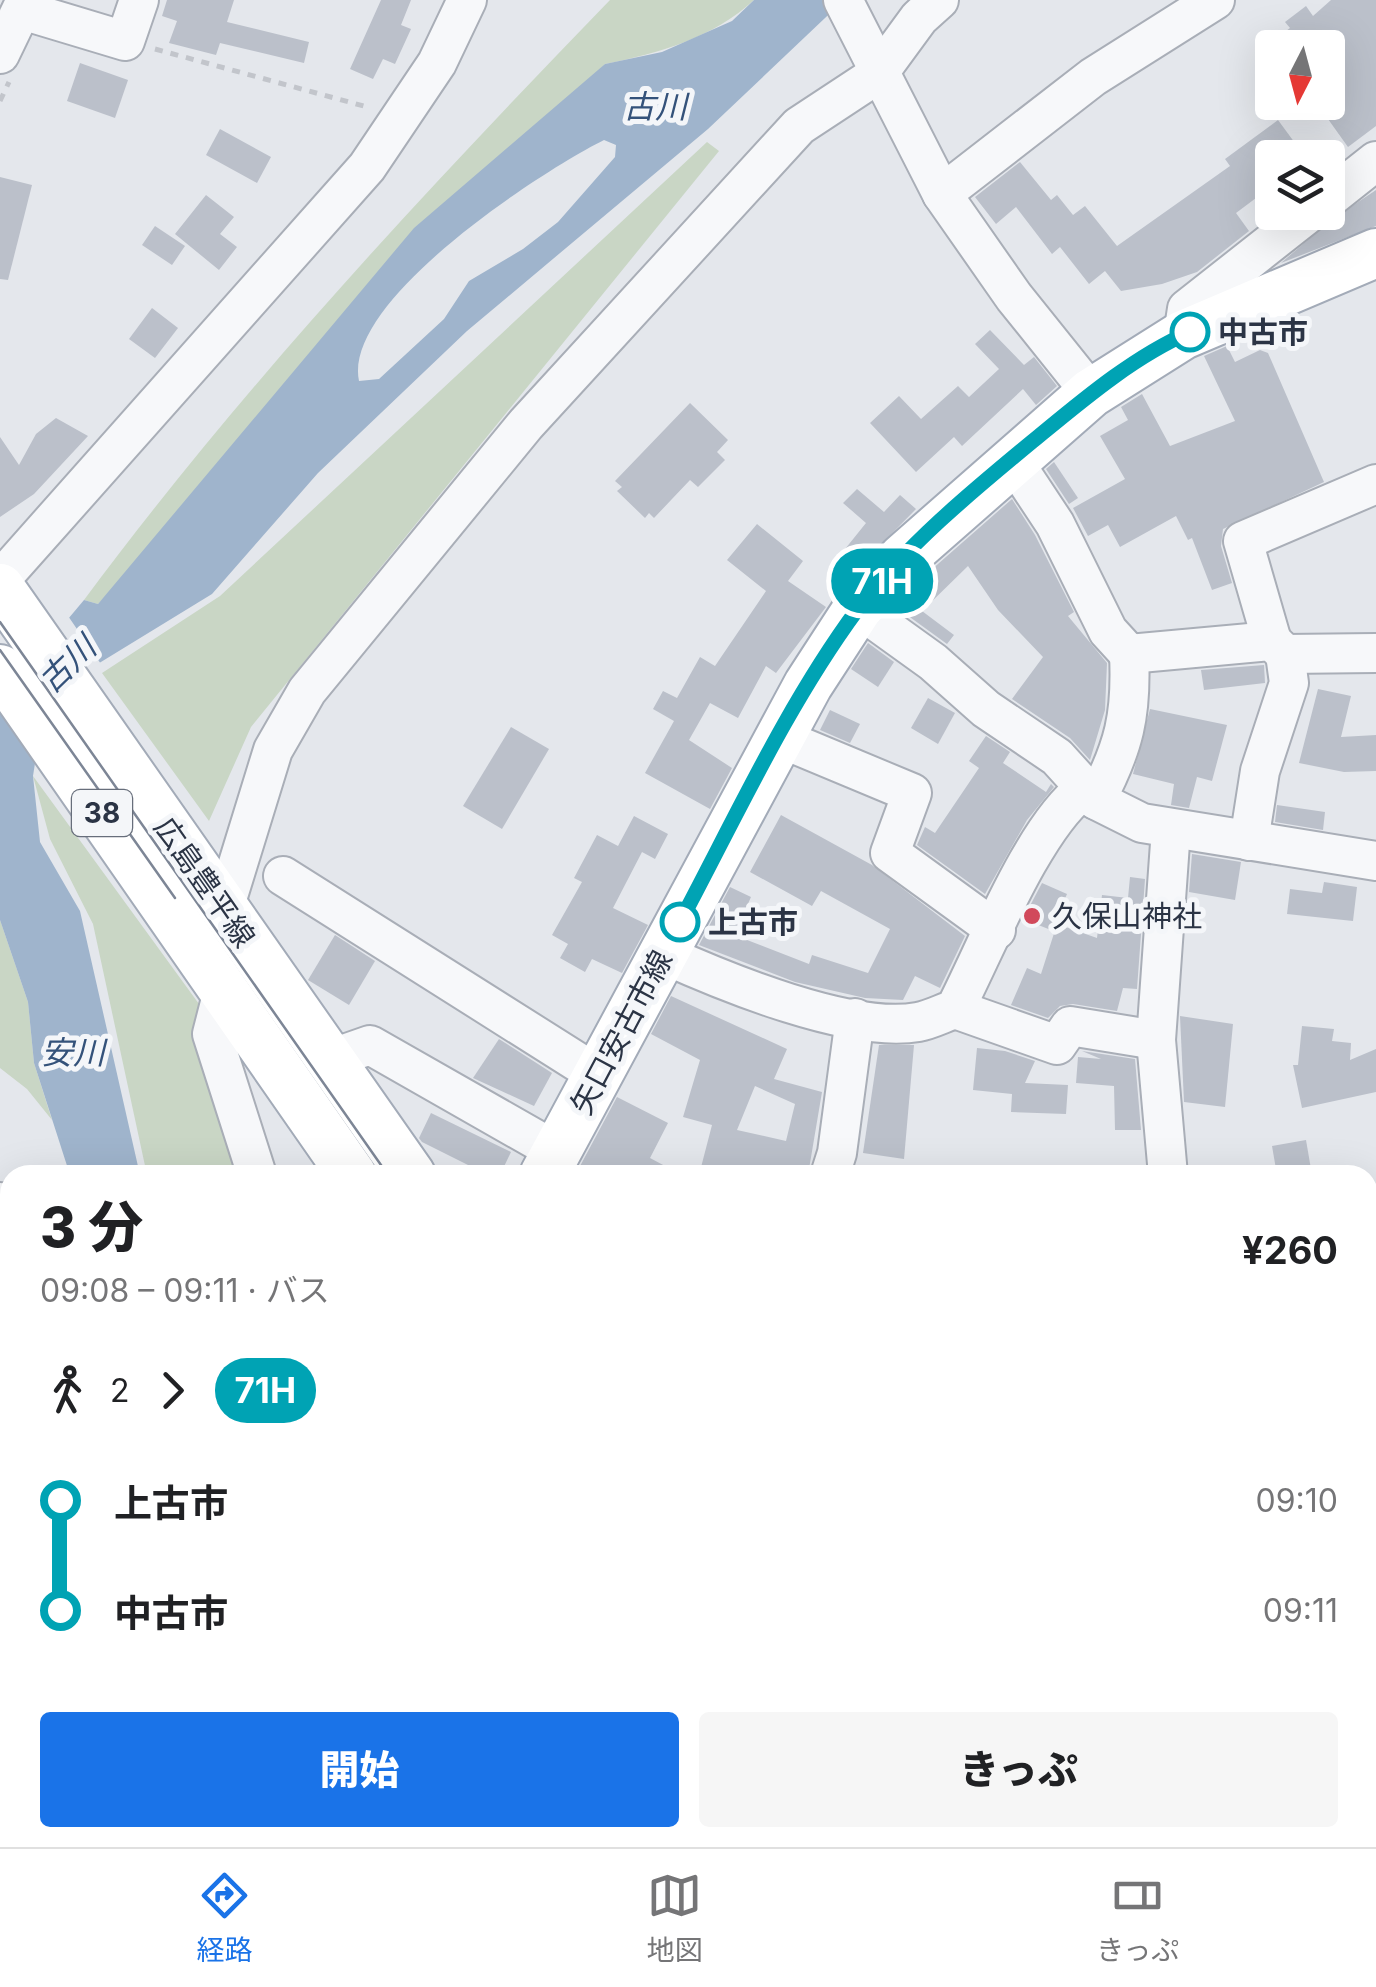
<!DOCTYPE html>
<html lang="ja">
<meta charset="utf-8">
<style>
:root{--surface:#fff;--page:#f6f6f6;--text:#202124;--muted:#757577;--line:#e0e0e0;--accent:#1a73e8}
body{margin:0;font-family:Inter,"Noto Sans JP",sans-serif;background:var(--page);color:var(--text);height:100vh;display:flex;flex-direction:column;font-size:38px;white-space:nowrap}
*{box-sizing:border-box;margin:0}
p{font-size:32px;color:var(--muted)}
.icon{flex:none;width:55px;height:55px;fill:none;stroke:currentColor;stroke-width:2;stroke-linecap:round;stroke-linejoin:round}
.map{position:relative;flex:1;overflow:hidden}
.details{position:absolute;left:0px;top:1165px;width:1378px;height:682px;display:flex;flex-direction:column;background:var(--surface);border-radius:30px 30px 0 0;box-shadow:0 10px 40px #0002}
.details>*{flex:none}
.badge{padding:0 20px;border-radius:32px;font-size:35px;line-height:65px}
.needle{width:65px;rotate:186deg}
.tools{position:absolute;left:1255px;top:30px;display:grid;gap:20px}
.tools a{display:grid;place-items:center;width:90px;height:90px;border-radius:10px;background:var(--surface);box-shadow:0 10px 40px #0002;font-size:50px}
.map>.badge{position:absolute;translate:-50% -50%;box-shadow:0 0 0 5px #fff}
.legs{display:flex;align-items:center;gap:15px;height:110px;padding:0 40px;font-size:32px}
.legs p{margin-inline-start:auto}
.headline{display:flex;align-items:center;justify-content:space-between;height:170px;padding:0 40px}
h1{font-size:55px;font-weight:800;line-height:75px}
.primary-button{display:flex;gap:20px;margin-top:auto;padding:20px 40px}
.primary-button a{flex:1;height:115px;border-radius:10px;background:var(--accent);color:#fff;font-size:40px;font-weight:800;line-height:115px;text-align:center}
.primary-button a+a{background:var(--page);color:var(--text)}
ul{padding:0 40px;list-style:none}
li{display:flex;align-items:center;gap:35px;height:110px;font-size:38px}
li i{display:grid;place-items:center;width:15px;height:100%;margin:0 12px;background:currentColor}
li i::after{content:'';width:25px;height:25px;margin:-12px;border:8px solid;border-radius:50%;background:var(--surface)}
li p{margin-inline-start:auto}
li:first-child i{background:linear-gradient(#0000 50%,currentColor 0)}
li:last-child i{background:linear-gradient(currentColor 50%,#0000 0)}
.menu{display:flex;justify-content:space-around;align-items:center;height:140px;border-top:2px solid var(--line);background:var(--surface);font-size:28px;color:var(--muted)}
.menu a{display:grid;justify-items:center;gap:5px}
.menu .selected{color:var(--accent)}
.map>svg:first-child{display:block}
.green{fill:#c9d6c5}
.water{fill:#9fb4cc;fill-rule:evenodd}
.pier{fill:#e4e7ec}
.lines{fill:none;stroke-linecap:round;stroke-linejoin:round}
.stream{stroke:#9fb4cc;stroke-width:8}
.building{fill:#bbc0ca;fill-rule:evenodd}
.minor-casing{stroke:#a9aeb7;stroke-width:42}
.major-casing{stroke:#a3abb8;stroke-width:52}
.highway-casing{stroke:#8b94a3;stroke-width:60}
.path{stroke:#c2c5cb;stroke-width:5;stroke-dasharray:8 8;stroke-linecap:butt}
.minor{stroke:#f7f8fa;stroke-width:38}
.major{stroke:#fff;stroke-width:48}
.highway{stroke:#fff;stroke-width:55}
.tram{stroke:#7d8696;stroke-width:2.5}
.line-1-casing{stroke:#fff;stroke-width:22}
.line-1{stroke:#00a3b4;stroke-width:15}
.stop-1-dot{fill:#fff;stroke:#00a3b4;stroke-width:5}
.poi-dot{fill:#d1495b;stroke:#f4f6f9;stroke-width:4}
.labels{text-anchor:middle;dominant-baseline:central;stroke-width:10;stroke-linejoin:round;paint-order:stroke}
.shield{fill:#f4f6f9;stroke:#676e7b;stroke-width:2.5}
.shield-label{font-size:28px;font-weight:bold;fill:#2b3445}
.stop-label{font-size:30px;font-weight:bold;fill:#2b3445;stroke:#f4f6f9;text-anchor:start}
.street-label{font-size:30px;fill:#2b3445;stroke:#f4f6f9}
.poi-label{font-size:30px;fill:#2b3445;stroke:#f4f6f9;text-anchor:start}
.water-label{font-size:32px;font-style:italic;fill:#34527a;stroke:#f4f6f9}
</style>
<div class="map">
<svg width="1376" height="1847" viewBox="0 0 1376 1847">
<rect width="100%" height="100%" fill="#e4e7ec"/>
<g class="green">
<path d="M610,0H754C713,38 659,53 605,64L98,604L84,600C242,387 425,191 610,0Z"/>
<polygon points="707,142 719,151 251,727 209,821 102,673 220,596"/>
<polygon points="33,776 199,1004 197,1040 246,1175 147,1175 93,924 50,839"/>
<polygon points="0,920 28,1002 34,1063 52,1120 27,1089 0,1068"/>
</g>
<g class="water">
<path d="M754,0H844L708,129L467,331L318,473L212,594L65,684L42,719L33,776L40,842L80,911L140,1175H70L34,1063L28,1002L0,920V700L84,600L98,604L414,228L605,64L662,52L732,21ZM604,140L616,145L615,157L558,222L523,249L469,281L444,319L379,379L359,381C342,301 540,172 604,140Z"/>
<polygon points="384,1838 488,1838 492,1847 389,1847"/>
</g>
<polygon class="pier" points="66,613 103,667 69,688 40,766 0,711 0,692"/>
<g class="lines">
<g class="stream">
<polyline points="1368,1349 1376,1341"/>
<polyline points="1244,1847 1259,1838"/>
</g>
</g>
<g class="building">
<polygon points="167,0 234,0 227,22 309,42 304,63 220,43 216,55 169,43 177,21 162,16"/>
<polygon points="381,0 411,0 401,25 411,29 395,64 383,59 373,79 350,69"/>
<polygon points="1331,0 1376,0 1376,126 1348,147 1328,119 1328,48 1263,48 1290,28 1285,22 1306,6 1313,16"/>
<polygon points="80,63 128,80 115,118 67,101"/>
<polygon points="1278,120 1306,158 1272,158 1272,186 1236,213 1249,231 1197,272 1162,284 1121,291 1105,271 1089,284 1060,247 1052,254 1016,207 996,224 975,197 1020,162 1051,200 1057,195 1073,215 1085,206 1117,246 1230,166 1225,159"/>
<polygon points="220,129 271,157 257,183 206,155"/>
<polygon points="0,177 32,185 8,280 0,279"/>
<polygon points="1376,190 1376,226 1281,263 1330,221"/>
<polygon points="206,195 234,217 220,234 237,247 219,270 175,234"/>
<polygon points="155,226 185,246 172,265 142,245"/>
<polygon points="152,308 178,328 155,358 129,339"/>
<polygon points="990,330 1024,365 1034,357 1057,386 1036,405 1023,389 962,446 954,437 916,472 870,423 899,396 921,419 958,386 969,397 999,369 975,344"/>
<polygon points="1227,346 1235,362 1260,350 1268,353 1324,482 1223,529 1221,546 1232,583 1212,590 1192,538 1188,540 1176,516 1120,547 1108,525 1088,536 1073,508 1125,479 1100,436 1128,420 1121,407 1142,394 1170,446 1235,421 1204,356"/>
<polygon points="690,403 728,440 717,452 725,460 698,487 690,480 654,518 649,513 645,518 617,491 622,487 615,481"/>
<polygon points="56,418 88,436 34,494 0,517 0,437 19,465 36,434"/>
<polygon points="1054,462 1078,498 1069,504 1046,469"/>
<polygon points="857,489 884,512 900,495 916,509 849,577 833,564 866,523 843,503"/>
<polygon points="1012,499 1035,535 1074,612 1068,616 1107,663 1105,710 1090,760 1070,738 1012,699 1043,657 998,610 968,566 922,611 954,635 947,644 896,607 922,578"/>
<polygon points="757,524 803,561 788,581 826,607 776,673 766,666 738,718 710,703 689,740 732,768 710,809 645,773 674,721 653,709 663,691 677,698 700,657 715,666 766,591 727,560"/>
<polygon points="868,643 894,662 878,687 851,669"/>
<polygon points="1264,665 1265,683 1204,690 1201,670"/>
<polygon points="1318,689 1351,696 1341,737 1376,735 1376,771 1344,772 1299,763"/>
<polygon points="928,698 955,713 938,744 911,728"/>
<polygon points="1150,709 1227,725 1212,781 1197,777 1189,808 1171,805 1174,784 1133,774"/>
<polygon points="830,710 860,724 850,743 820,730"/>
<polygon points="511,727 549,749 502,829 463,806"/>
<polygon points="986,736 1010,752 1003,763 1046,792 1051,784 1054,787 1027,820 985,894 917,845 925,827 935,833 979,768 969,761"/>
<polygon points="1277,805 1325,812 1323,830 1275,822"/>
<polygon points="781,815 872,865 965,936 940,988 915,976 903,1000 865,998 795,982 699,945 730,887 751,897 734,935 809,964 812,955 868,973 890,929 821,891 812,906 750,872"/>
<polygon points="634,816 668,834 655,859 642,852 613,908 648,925 622,973 592,959 585,972 560,958 568,944 552,935 582,882 574,878 597,835 618,846"/>
<polygon points="1192,854 1241,862 1235,900 1189,892"/>
<polygon points="1130,877 1145,879 1137,989 1123,988 1117,1011 1073,1004 1060,1006 1048,1018 1011,1005 1027,968 1041,974 1057,924 1097,938 1102,895 1128,898"/>
<polygon points="1324,882 1357,887 1353,921 1287,914 1290,889 1322,893"/>
<polygon points="1042,883 1067,894 1051,930 1023,919"/>
<polygon points="335,935 375,961 349,1005 308,980"/>
<path d="M671,996L787,1049L774,1079L822,1092L808,1175H699L712,1125L683,1117L700,1060L651,1034ZM755,1086L795,1104L786,1141L737,1130Z"/>
<polygon points="1180,1016 1233,1024 1225,1107 1184,1102"/>
<polygon points="1302,1026 1334,1029 1332,1041 1351,1043 1350,1060 1376,1049 1376,1092 1302,1108 1293,1065 1298,1065"/>
<polygon points="499,1039 552,1073 534,1106 473,1078"/>
<polygon points="879,1045 914,1045 904,1159 863,1153"/>
<polygon points="977,1048 1005,1051 1035,1061 1025,1083 1068,1085 1066,1114 1011,1112 1012,1094 973,1090"/>
<polygon points="1082,1051 1135,1059 1141,1130 1115,1130 1114,1086 1076,1083 1078,1057 1101,1059"/>
<polygon points="617,1097 668,1123 650,1158 682,1175 593,1175 579,1168"/>
<polygon points="431,1113 511,1152 500,1175 475,1175 478,1170 422,1142 419,1138"/>
<polygon points="1306,1140 1312,1175 1277,1175 1272,1146"/>
</g>
<g class="lines">
<g class="minor-casing">
<g id="minor">
<polyline points="843,0 942,194 1014,297 1091,393"/>
<polyline points="22,10 125,41 139,0"/>
<polyline points="0,54 26,0"/>
<polyline points="942,194 1093,77 1215,0"/>
<polyline points="1328,199 1376,161"/>
<polyline points="1183,335 1187,309 1310,212"/>
<polyline points="1012,459 1055,524 1108,631 1129,654 1272,641 1285,654 1376,653"/>
<polyline points="0,580 367,167 437,63 467,0"/>
<polyline points="858,608 933,662 986,709 1057,757 1096,800 1142,823 1376,861"/>
<polyline points="1272,641 1243,541 1376,484"/>
<polyline points="780,738 912,793 890,853 996,930"/>
<path d="M1096,800C1124,747 1132,715 1129,654"/>
<polyline points="1249,841 1260,771 1289,683 1285,654"/>
<polyline points="283,876 598,1075"/>
<polyline points="224,909 273,750 307,691 526,424 799,126 878,74 919,18 939,0"/>
<path d="M663,954C725,982 851,1034 918,1022C930,1020 943,1013 955,1009C986,949 1033,828 1083,790"/>
<polyline points="224,987 212,1034 257,1175"/>
<polyline points="955,1009 1057,1045 1070,1026 1156,1040"/>
<polyline points="330,1059 370,1045 556,1151"/>
<polyline points="830,1175 837,1153 855,1018"/>
<polyline points="1168,1175 1156,1040 1171,829"/>
<polyline points="0,1202 10,1209"/>
<polyline points="1368,1273 1376,1264"/>
<polyline points="343,1838 349,1847"/>
<polyline points="557,1838 563,1847"/>
<polyline points="1329,1838 1338,1847"/>
</g>
</g>
<g class="major-casing">
<g id="major">
<polyline points="0,588 411,1175"/>
<polyline points="0,669 352,1175"/>
<polyline points="544,1175 808,685 858,608 903,558 1091,393 1183,335 1376,253"/>
<polyline points="811,1838 817,1847"/>
<polyline points="869,1838 875,1847"/>
<polyline points="48,1847 60,1838"/>
</g>
</g>
<g class="highway-casing">
<g id="highway">
<polyline points="1368,1563 1376,1554"/>
<polyline points="1088,1847 1098,1838"/>
</g>
</g>
<g class="path">
<polyline points="155,49 371,108"/>
<polyline points="0,101 9,82"/>
<polyline points="1368,1650 1376,1651"/>
</g>
<use href="#minor" class="minor"/>
<use href="#major" class="major"/>
<use href="#highway" class="highway"/>
<g class="tram">
<polyline points="0,622 388,1175"/>
<polyline points="0,650 175,898"/>
<polyline points="824,1838 831,1847"/>
<polyline points="859,1838 865,1847"/>
</g>
</g>
<g class="lines">
<g class="line-1-casing">
<path id="line-1" d="M680,922C736,817 787,705 857,610C907,544 976,488 1039,436C1085,398 1135,356 1190,332"/>
</g>
<use href="#line-1" class="line-1"/>
</g>
<g class="stop-1-dot">
<circle cx="1190" cy="332" r="18"/>
<circle cx="680" cy="922" r="18"/>
</g>
<circle class="poi-dot" cx="1032" cy="916" r="10"/>
<g class="labels">
<rect class="shield" x="72" y="790" width="60" height="46" rx="8"/>
<g class="shield-label">
<text x="102" y="813">38</text>
</g>
<g class="stop-label">
<text x="1218" y="332">中古市</text>
<text x="708" y="922">上古市</text>
</g>
<g class="street-label">
<text transform="translate(205 882) rotate(55)">広島豊平線</text>
<text transform="translate(621 1032) rotate(-62)">矢口安古市線</text>
</g>
<g class="poi-label">
<text x="1052" y="916">久保山神社</text>
</g>
<g class="water-label">
<text x="655" y="106">古川</text>
<text transform="translate(67 664) rotate(-44)">古川</text>
<text x="73" y="1052">安川</text>
</g>
</g>
</svg>
<div class="tools">
<a><svg class="needle" viewBox="-14 -14 28 28"><path d="M0-13l5 13h-10z" fill="#e53935"/><path d="M0 13l5-13h-10z" fill="#757577"/></svg></a>
<a><svg class="icon" aria-label="layers" viewBox="0 0 24 24"><path d="M12 4l9 5-9 5-9-5zM3 14l9 5 9-5"/></svg></a>
</div>
<b class="badge" style="left:882px;top:581px;background:#00a3b4;color:#fff">71H</b>
<section class="details">
<div class="headline"><div><h1>3 分</h1><p>09:08 – 09:11 · バス</p></div><b>¥260</b></div>
<div class="legs"><svg class="icon" aria-label="walk" viewBox="0 0 24 24"><circle cx="13" cy="4" r="2"/><path d="M13 8l-2 6 4 7M11 14l-3 7M7 12l3-4h3l4 4"/></svg>2<svg class="icon" aria-label="forward" viewBox="0 0 24 24"><path d="M9 5l7 7-7 7"/></svg><b class="badge" style="background:#00a3b4;color:#fff">71H</b></div>
<ul>
<li><i style="color:#00a3b4"></i><b>上古市</b><p>09:10</p></li>
<li><i style="color:#00a3b4"></i><b>中古市</b><p>09:11</p></li>
</ul>
<div class="primary-button"><a>開始</a><a>きっぷ</a></div>
</section>
</div>
<nav class="menu">
<a class="selected"><svg class="icon" aria-label="directions" viewBox="0 0 24 24"><path d="M12 3l9 9-9 9-9-9zM9 14v-3h6M13 9l2 2-2 2"/></svg>経路</a>
<a><svg class="icon" aria-label="map" viewBox="0 0 24 24"><path d="M3 6l6-2 6 2 6-2v14l-6 2-6-2-6 2zM9 4v14M15 6v14"/></svg>地図</a>
<a><svg class="icon" aria-label="tickets" viewBox="0 0 24 24"><path d="M3 7h18v10H3zM15 7v10"/></svg>きっぷ</a>
</nav>
